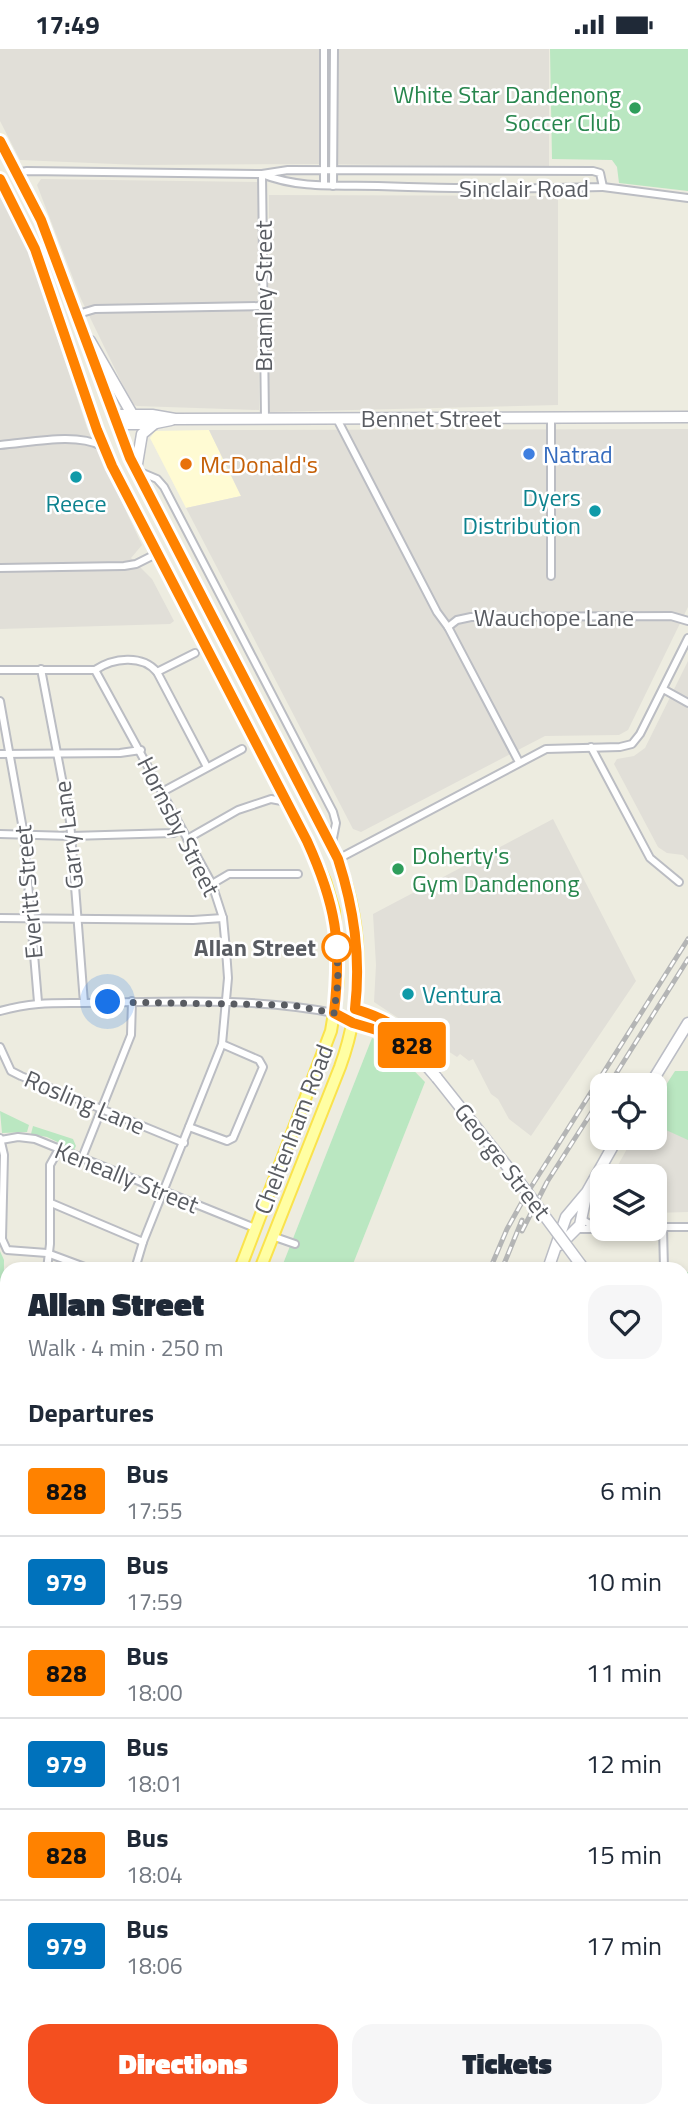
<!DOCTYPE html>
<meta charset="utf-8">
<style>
:root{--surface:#fff;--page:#f6f6f7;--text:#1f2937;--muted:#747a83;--line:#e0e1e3;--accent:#f44f1f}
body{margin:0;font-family:"Titillium Web",sans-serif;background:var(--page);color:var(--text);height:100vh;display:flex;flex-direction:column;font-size:26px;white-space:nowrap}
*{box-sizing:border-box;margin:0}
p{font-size:23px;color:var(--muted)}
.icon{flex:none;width:38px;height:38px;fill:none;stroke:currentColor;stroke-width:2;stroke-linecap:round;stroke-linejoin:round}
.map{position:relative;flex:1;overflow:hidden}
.side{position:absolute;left:0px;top:1213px;width:690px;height:856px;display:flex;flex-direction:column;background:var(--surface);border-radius:21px 21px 0 0;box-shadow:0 4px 10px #0003}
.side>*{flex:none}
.badge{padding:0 14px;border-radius:5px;font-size:24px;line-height:46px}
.fabs{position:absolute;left:590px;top:1024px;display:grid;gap:14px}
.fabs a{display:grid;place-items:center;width:77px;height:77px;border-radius:14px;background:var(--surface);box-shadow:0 4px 10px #0003;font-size:35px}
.you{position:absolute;width:35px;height:35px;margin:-18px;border:5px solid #fff;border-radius:50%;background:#1a73e8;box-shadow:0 0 0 10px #1a73e833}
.map>.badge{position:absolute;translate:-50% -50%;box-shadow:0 0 0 4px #fff}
h2{padding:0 28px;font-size:26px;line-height:63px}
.round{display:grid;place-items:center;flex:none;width:74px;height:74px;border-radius:21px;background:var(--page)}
.headline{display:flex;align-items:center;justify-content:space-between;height:119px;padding:0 28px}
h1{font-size:33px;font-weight:800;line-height:52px}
.cta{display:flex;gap:14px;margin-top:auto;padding:14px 28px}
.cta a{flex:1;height:80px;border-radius:21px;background:var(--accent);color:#fff;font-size:28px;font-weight:800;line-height:80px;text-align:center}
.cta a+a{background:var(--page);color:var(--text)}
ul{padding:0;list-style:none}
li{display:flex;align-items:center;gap:21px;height:91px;padding:0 28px;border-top:2px solid var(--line)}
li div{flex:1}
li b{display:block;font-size:26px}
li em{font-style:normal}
li .badge{min-width:77px;font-weight:700;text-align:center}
.status{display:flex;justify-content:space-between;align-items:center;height:49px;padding:0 35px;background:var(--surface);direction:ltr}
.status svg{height:19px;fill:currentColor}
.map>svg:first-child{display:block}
.commercial{fill:#fffbd3}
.industrial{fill:#e1dfd8}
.green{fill:#bae7c1}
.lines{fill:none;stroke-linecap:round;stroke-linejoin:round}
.stream{stroke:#9ec7ff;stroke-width:2.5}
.street-casing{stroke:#bbbdc3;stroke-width:10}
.secondary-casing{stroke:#bbbdc5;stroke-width:13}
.primary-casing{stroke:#fae34c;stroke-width:14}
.highway-casing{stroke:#edc600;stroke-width:16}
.street{stroke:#fff;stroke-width:6}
.secondary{stroke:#fff;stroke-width:10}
.primary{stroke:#fffea3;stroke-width:10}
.highway{stroke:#fff285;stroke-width:12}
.rail-casing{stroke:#b4b5b5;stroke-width:5}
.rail{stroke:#fff;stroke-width:2.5;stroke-dasharray:8;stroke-linecap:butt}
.secondary-bridge-casing{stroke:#bbbdc5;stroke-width:13;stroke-linecap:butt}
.secondary-bridge{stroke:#fff;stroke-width:10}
.line-casing{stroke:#fff;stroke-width:16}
.line{stroke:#ff8200;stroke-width:10}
.walk{stroke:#595c62;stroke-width:7;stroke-dasharray:0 12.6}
.leisure-dot{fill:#2e9e5b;stroke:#fff;stroke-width:2.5}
.shop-dot{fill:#3f7fe0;stroke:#fff;stroke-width:2.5}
.food-dot{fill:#e8710a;stroke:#fff;stroke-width:2.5}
.culture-dot{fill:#0f9aa8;stroke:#fff;stroke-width:2.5}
.stop-dot{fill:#fff;stroke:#ff8200;stroke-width:3.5}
.labels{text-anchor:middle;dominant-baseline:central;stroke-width:5;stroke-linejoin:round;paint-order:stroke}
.leisure-label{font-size:24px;fill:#27864d;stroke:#fff;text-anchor:end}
.street-label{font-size:24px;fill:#595c62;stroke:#fff}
.shop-label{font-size:24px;fill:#366cbe;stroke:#fff;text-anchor:start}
.food-label{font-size:24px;fill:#c56008;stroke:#fff;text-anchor:start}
.culture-label{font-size:24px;fill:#0d838f;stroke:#fff;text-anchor:end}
.stop-label{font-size:24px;font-weight:bold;fill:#595c62;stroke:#fff;text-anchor:end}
</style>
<div class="status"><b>17:49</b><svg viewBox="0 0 49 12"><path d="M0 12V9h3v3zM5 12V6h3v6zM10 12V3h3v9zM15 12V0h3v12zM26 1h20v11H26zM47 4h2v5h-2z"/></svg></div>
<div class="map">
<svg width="688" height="2068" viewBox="0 0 688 2068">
<rect width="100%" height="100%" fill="#edece0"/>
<g class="commercial">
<polygon points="209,381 241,447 186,459 150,389 155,382"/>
<polygon points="682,1452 688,1452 688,2068 470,2068 468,2062 682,2062"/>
</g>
<g class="industrial">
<polygon points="0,0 549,0 549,118 317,115 139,116 20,111 0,72"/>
<polygon points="41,130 258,133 259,361 137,357 132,355 81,250 37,136"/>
<polygon points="269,146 558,147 558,356 269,363"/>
<polygon points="0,148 26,194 87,379 142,496 131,509 152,530 174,572 170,575 0,580"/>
<polygon points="688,380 688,558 628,681 619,686 545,687 361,783 353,780 186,459 241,447 209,381"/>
<polygon points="688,612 688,811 683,806 667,804 658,798 614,715 617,710 634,707 645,699"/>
<polygon points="553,770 636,932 531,1087 509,1070 498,1050 491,1045 473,1010 469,1012 460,1005 457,1008 374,953 376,916 373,865"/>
<polygon points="655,1075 688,1087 688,1163 655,1164 654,1127 612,1127 633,1089 654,1088"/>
<polygon points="0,1321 7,1321 7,1585 0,1563"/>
</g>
<g class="green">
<polygon points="550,0 688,0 688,142 619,134 617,118 612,111 552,110"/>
<polygon points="372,989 388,995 425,1033 351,1220 281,1220"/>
<polygon points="675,1022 688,1022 688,1091 655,1076 655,1053"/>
<polygon points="0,1062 29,1076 27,1083 2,1084"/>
<polygon points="33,1077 73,1090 76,1097 74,1101 47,1088 31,1085"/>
<polygon points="0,1202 4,1211 3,1301 0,1301"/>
<rect x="683" y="1223" width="5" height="69"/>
<polygon points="0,1630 7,1645 7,1763 0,1750"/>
<polygon points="0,1775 7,1788 7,1880 0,1866"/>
<polygon points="93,2062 144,2062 146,2068 96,2068"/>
<polygon points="380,2062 468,2062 470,2068 370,2068"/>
</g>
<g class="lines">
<g class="stream">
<polyline points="0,1763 7,1775"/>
<polyline points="151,2062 153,2068"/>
</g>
<g class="street-casing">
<g id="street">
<path d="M16,124L27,122L262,125L288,121L593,122L600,124L603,138C528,140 453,140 378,137C339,136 299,140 262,125"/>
<polyline points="262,125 265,370"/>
<polyline points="324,136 324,0"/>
<polyline points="333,137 334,0"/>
<polyline points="603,138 688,149"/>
<polyline points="75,266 95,260 263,257"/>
<polyline points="551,369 551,527"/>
<polyline points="337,370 437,563 448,578 457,571 471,568 671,567 688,572"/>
<path d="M0,396C29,394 76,383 101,397"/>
<polyline points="138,422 157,430 164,438 333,763 336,774 332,794"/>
<polyline points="0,519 124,517 136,515 158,504"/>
<polyline points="448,578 519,713"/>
<polyline points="41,620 70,772 84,954"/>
<polyline points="0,621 95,621"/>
<polyline points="95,621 212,835 223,869 226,901 228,929 222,995 143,1193 135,1220"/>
<path d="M95,621C113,609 142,605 157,623L207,718"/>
<polyline points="157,623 195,604"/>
<polyline points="663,640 688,654"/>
<polyline points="0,652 24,786 38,953"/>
<polyline points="591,698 650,809 679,833"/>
<polyline points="0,705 120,704 141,701"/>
<polyline points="162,743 242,700"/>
<polyline points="0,785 71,787 174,784 181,780"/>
<polyline points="187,790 238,761 271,750 287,753"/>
<polyline points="338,810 546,700 620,698 632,695 640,685 688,589"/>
<polyline points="212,835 229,825 298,825"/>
<polyline points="0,869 193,871 223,869"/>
<path d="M0,962C32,953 52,954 84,954C166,953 254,948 334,964"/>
<polyline points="0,998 11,1022 21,1027 184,1094"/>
<polyline points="189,1078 227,1092 233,1089 263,1018 259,1011 222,995"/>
<polyline points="0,1089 4,1106 2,1190 7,1201 47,1204 90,1220"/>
<polyline points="1,1091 18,1088 35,1090 255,1179"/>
<polyline points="82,1109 131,986 132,952"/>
<polyline points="51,1154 143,1193"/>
<polyline points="580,1169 588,1174 602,1177"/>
<polyline points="654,1178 688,1178"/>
<polyline points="663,1178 664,1220"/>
<polyline points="575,1180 604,1180"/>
<polyline points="272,1187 295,1195"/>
<polyline points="47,1220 50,1195 50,1116 59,1100"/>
<polyline points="0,1439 7,1439"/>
<polyline points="682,1443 688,1443"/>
<polyline points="682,1552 688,1552"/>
<polyline points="0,1591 7,1606"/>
<polyline points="0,1891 7,1906"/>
<polyline points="682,1913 686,1926"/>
<polyline points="0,1922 7,1919"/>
<polyline points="682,1952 688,1951"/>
<polyline points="0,2036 7,2031"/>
<polyline points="79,2062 82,2068"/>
<polyline points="304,2068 307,2062"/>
<polyline points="502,2068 506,2067 512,2062"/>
<polyline points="527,2068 533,2062"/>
</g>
</g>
<g class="secondary-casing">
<g id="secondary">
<polyline points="90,292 132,365"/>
<polyline points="113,366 152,366 175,370 688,368"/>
<polyline points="117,375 151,375 171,371"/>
<polyline points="136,421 142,385 154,375"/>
<path d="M355,960C381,968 401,977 415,1001"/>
<path d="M353,974C393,983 412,998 437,1029"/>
<polyline points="650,1036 688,974"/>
<polyline points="560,1196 580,1176 586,1147"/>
<polyline points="548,1220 566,1168 587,1143 618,1088"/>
<polyline points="0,1560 7,1559"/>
<polyline points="682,1596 688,1595"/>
<polyline points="682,1751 688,1774"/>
</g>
</g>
<g class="primary-casing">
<g id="primary">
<path d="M0,91L41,171L130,409L331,796C364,864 366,947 340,1018L260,1220"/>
<polyline points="0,130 35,200 97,381 112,417 307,792 325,832 334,862 338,932 334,964 331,982 240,1220"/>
</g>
</g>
<g class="highway-casing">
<g id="highway">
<polyline points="682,1927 688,1925"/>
<polyline points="682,1937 688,1936"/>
<polyline points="480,2062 481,2068"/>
<polyline points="490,2062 492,2068"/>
<polyline points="318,2068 329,2062"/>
<polyline points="353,2068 364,2062"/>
</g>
</g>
<use href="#street" class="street"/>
<use href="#secondary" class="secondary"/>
<use href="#primary" class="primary"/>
<use href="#highway" class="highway"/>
<g class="rail-casing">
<g id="rail">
<polyline points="609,1036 688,910"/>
<polyline points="522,1182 547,1133 602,1047"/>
<polyline points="490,1220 507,1180 526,1146 688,890"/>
<polyline points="502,1220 522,1171"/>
<polyline points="19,2068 28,2062"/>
</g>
</g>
<use href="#rail" class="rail"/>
<g class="secondary-bridge-casing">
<polyline id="secondary-bridge" points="437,1029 518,1131 584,1220"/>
</g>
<use href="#secondary-bridge" class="secondary-bridge"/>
</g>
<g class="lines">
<g class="line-casing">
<path id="line" d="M0,92L41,171L130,409L338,810C354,860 361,907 355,960C387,970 402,978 418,1007L390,985L353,974L334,964C342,893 336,856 307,792L112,417L97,381L35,200L0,130"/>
</g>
<use href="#line" class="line"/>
<polyline class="walk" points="108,953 291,956 334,964 338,932 337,898"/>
</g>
<g class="leisure-dot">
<circle cx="635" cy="59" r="7"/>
<circle cx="398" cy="820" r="7"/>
</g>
<circle class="shop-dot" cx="529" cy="405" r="7"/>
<circle class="food-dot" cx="186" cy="415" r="7"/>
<g class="culture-dot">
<circle cx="76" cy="428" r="7"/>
<circle cx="595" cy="462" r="7"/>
<circle cx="408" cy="945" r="7"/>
</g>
<circle class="stop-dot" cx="337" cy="898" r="14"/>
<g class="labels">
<g class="leisure-label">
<text x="621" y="45">White Star Dandenong<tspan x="621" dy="28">Soccer Club</tspan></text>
<text x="412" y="806" text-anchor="start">Doherty's<tspan x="412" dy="28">Gym Dandenong</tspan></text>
</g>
<g class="street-label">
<text x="524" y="139">Sinclair Road</text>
<text transform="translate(263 247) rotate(-90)">Bramley Street</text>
<text x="431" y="369">Bennet Street</text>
<text x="554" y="568">Wauchope Lane</text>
<text transform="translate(179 777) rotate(63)">Hornsby Street</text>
<text transform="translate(68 786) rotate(-97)">Garry Lane</text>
<text transform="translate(28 843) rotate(-95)">Everitt Street</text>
<text transform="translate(85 1053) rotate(23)">Rosling Lane</text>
<text transform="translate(293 1080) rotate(-69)">Cheltenham Road</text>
<text transform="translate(503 1112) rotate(52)">George Street</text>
<text transform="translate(127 1128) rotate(22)">Keneally Street</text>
</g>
<g class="shop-label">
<text x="543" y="405">Natrad</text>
</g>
<g class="food-label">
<text x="200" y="415">McDonald's</text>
</g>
<g class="culture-label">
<text x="581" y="448">Dyers<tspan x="581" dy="28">Distribution</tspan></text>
<text x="76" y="454" text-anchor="middle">Reece</text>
<text x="422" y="945" text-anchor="start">Ventura</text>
</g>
<g class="stop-label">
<text x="316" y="898">Allan Street</text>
</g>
</g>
</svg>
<div class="fabs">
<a><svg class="icon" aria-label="locate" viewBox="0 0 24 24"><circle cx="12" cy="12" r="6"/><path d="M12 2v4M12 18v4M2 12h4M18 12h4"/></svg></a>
<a><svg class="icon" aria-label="layers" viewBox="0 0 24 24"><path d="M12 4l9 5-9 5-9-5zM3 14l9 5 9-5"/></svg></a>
</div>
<div class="you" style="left:108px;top:953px"></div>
<b class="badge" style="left:412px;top:996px;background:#ff8200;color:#111">828</b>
<section class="side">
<div class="headline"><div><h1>Allan Street</h1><p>Walk · 4 min · 250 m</p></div><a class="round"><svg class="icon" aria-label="heart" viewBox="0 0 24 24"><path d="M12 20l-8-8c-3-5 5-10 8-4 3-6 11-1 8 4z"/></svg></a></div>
<h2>Departures</h2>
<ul>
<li><span class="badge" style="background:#ff8200;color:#111">828</span><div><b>Bus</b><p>17:55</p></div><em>6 min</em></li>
<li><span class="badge" style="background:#0072bc;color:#fff">979</span><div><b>Bus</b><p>17:59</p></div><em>10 min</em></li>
<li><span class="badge" style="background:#ff8200;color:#111">828</span><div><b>Bus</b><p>18:00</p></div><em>11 min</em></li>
<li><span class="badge" style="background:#0072bc;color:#fff">979</span><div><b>Bus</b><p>18:01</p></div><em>12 min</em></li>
<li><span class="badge" style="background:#ff8200;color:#111">828</span><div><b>Bus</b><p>18:04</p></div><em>15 min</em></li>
<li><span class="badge" style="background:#0072bc;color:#fff">979</span><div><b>Bus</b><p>18:06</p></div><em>17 min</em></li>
</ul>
<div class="cta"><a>Directions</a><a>Tickets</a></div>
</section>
</div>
